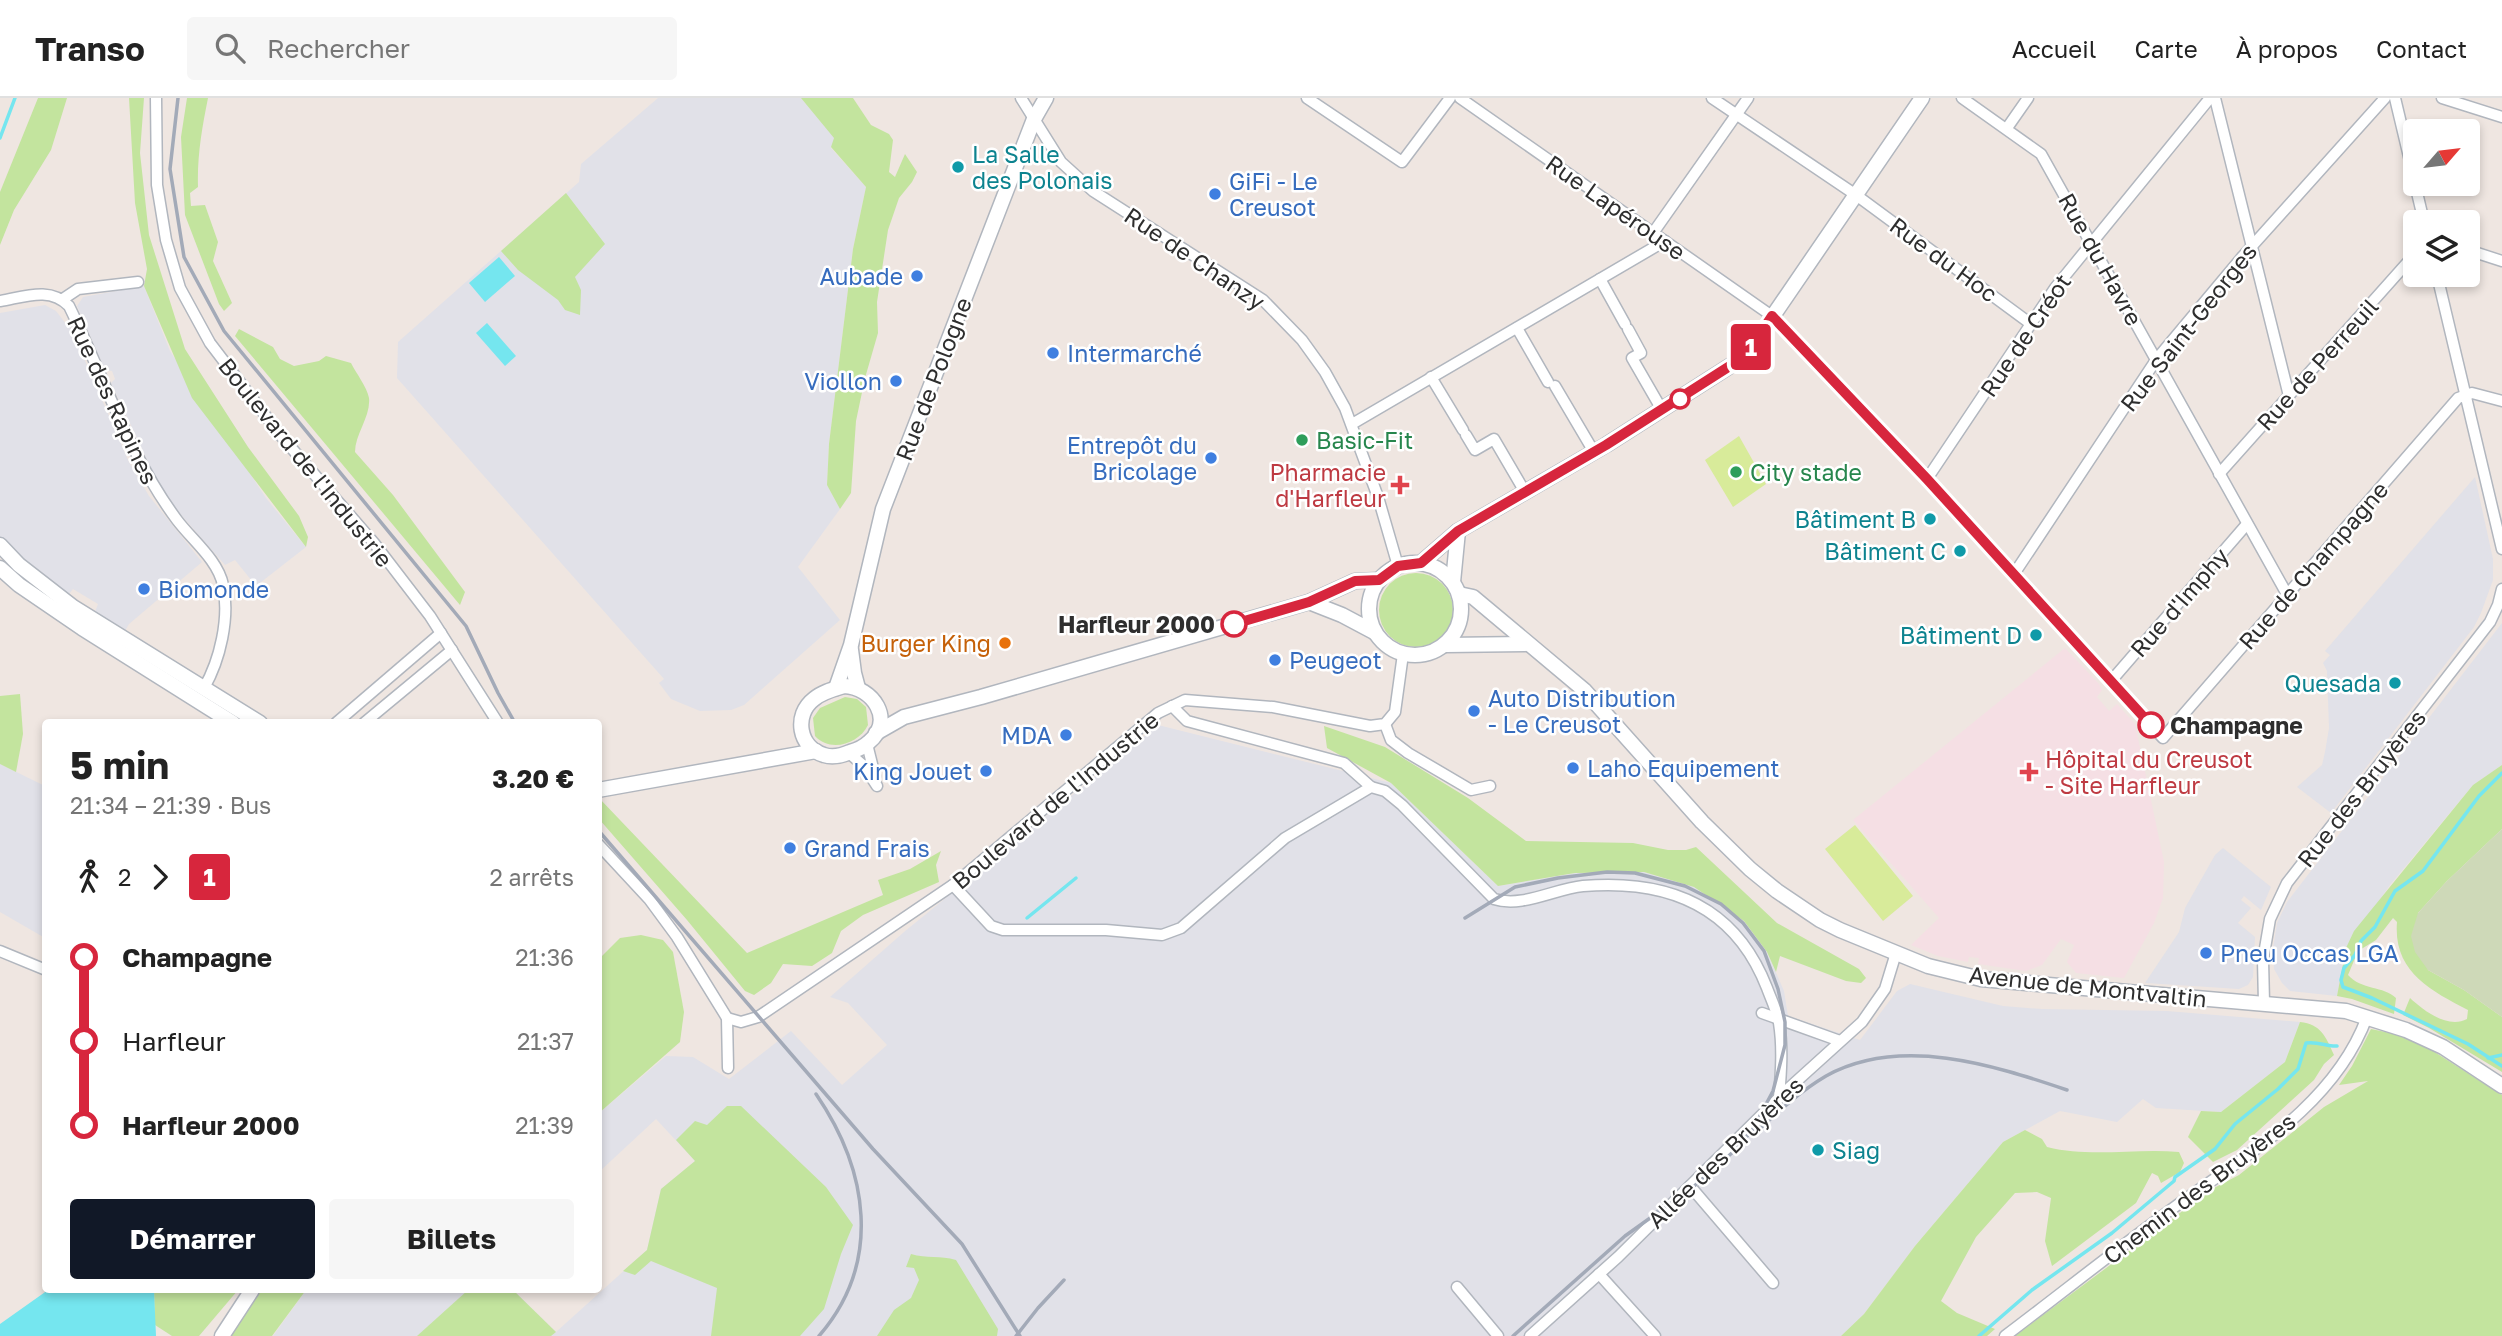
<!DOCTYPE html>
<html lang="fr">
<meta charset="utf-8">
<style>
:root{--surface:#fff;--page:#f6f6f6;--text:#222;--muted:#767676;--line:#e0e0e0;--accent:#111827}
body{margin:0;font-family:"Golos Text",sans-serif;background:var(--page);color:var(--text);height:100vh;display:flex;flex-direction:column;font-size:26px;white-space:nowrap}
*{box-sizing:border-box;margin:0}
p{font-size:23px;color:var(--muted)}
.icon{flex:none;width:38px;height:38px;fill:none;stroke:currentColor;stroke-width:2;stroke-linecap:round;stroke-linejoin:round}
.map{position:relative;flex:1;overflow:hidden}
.sheet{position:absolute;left:42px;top:621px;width:560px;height:574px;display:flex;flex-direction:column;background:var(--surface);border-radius:7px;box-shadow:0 4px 10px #0003}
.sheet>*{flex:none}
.badge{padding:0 14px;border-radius:5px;font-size:24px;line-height:46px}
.needle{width:46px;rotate:62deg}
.controls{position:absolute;left:2403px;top:21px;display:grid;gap:14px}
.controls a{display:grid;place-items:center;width:77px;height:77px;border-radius:7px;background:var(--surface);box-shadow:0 4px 10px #0003;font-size:35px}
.map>.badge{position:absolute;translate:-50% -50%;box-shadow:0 0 0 4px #fff}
.legs{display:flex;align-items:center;gap:10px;height:77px;padding:0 28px;font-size:23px}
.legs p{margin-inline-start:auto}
.head{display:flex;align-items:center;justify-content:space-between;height:119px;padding:0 28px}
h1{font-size:38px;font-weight:700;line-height:52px}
.action{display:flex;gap:14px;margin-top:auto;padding:14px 28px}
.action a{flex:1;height:80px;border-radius:7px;background:var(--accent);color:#fff;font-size:28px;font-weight:700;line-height:80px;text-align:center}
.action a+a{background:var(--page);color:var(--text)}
ul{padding:0 28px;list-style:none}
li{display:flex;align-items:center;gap:24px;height:84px;font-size:26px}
li i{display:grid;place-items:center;width:10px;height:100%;margin:0 9px;background:currentColor}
li i::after{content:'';width:18px;height:18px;margin:-9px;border:5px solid;border-radius:50%;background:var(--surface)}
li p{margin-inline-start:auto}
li:first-child i{background:linear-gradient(#0000 50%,currentColor 0)}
li:last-child i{background:linear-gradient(currentColor 50%,#0000 0)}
header{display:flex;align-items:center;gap:42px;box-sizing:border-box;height:98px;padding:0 35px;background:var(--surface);border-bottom:2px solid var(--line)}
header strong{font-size:33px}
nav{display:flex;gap:38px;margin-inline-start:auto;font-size:24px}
.search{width:490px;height:63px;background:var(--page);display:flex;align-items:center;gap:18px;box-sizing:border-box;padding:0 24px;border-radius:7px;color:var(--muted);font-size:26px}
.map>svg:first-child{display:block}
.industrial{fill:#e1e1e8}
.medical{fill:#f5dfe4}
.green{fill:#c3e49e}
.cemetery{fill:#ced9b8}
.pitch{fill:#d8eb9a}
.water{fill:#75e6ef}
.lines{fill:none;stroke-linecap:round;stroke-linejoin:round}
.stream{stroke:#75e6ef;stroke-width:3.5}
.street-casing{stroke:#b1b6be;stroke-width:13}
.secondary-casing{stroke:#b1b6be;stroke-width:17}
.street{stroke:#fff;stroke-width:10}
.secondary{stroke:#fff;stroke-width:14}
.rail{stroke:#a3aab8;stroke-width:3.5}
.line-1-casing{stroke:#fff;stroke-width:16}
.line-1{stroke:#d7263d;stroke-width:10}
.culture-dot{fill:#0f9aa8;stroke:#fff;stroke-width:2.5}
.shop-dot{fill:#3f7fe0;stroke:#fff;stroke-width:2.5}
.stop-1-dot{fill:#fff;stroke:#d7263d;stroke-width:3.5}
.leisure-dot{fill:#2e9e5b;stroke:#fff;stroke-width:2.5}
.health-dot{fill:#e0444e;stroke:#fff;stroke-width:2.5}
.food-dot{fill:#e8710a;stroke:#fff;stroke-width:2.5}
.labels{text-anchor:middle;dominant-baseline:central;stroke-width:5;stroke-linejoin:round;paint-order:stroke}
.culture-label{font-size:23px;fill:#0d838f;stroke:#fff;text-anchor:end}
.shop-label{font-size:23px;fill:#366cbe;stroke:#fff;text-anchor:start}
.street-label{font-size:23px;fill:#2e2e2e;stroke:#fff}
.leisure-label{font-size:23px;fill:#27864d;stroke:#fff;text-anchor:start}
.health-label{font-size:23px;fill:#be3a42;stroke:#fff;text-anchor:end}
.stop-label{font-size:23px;font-weight:bold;fill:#2e2e2e;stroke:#fff;text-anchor:end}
.food-label{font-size:23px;fill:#c56008;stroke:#fff;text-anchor:end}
</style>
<header>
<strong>Transo</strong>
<div class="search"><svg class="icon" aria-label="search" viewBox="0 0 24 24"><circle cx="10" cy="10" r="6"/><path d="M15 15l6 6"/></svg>Rechercher</div>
<nav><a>Accueil</a><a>Carte</a><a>À propos</a><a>Contact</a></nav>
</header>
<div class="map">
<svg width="2502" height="1238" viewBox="0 0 2502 1238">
<rect width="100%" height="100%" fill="#efe6e1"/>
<g class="industrial">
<polygon points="658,0 801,0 835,40 831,50 866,89 853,151 829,346 827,387 840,411 798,469 840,522 744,607 731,612 700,613 671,601 659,585 664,581 397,280 398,244 579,84 581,66"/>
<polygon points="144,188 170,253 266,400 306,449 256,488 235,462 225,467 169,403 158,385 111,285 115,281 112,273 105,272 77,208 83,199"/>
<polygon points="45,207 56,213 66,226 69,226 129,364 149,398 202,464 129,526 125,533 95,514 98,506 73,491 69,496 30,468 0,439 0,215"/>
<polygon points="2475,379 2493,461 2493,482 2481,515 2474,529 2331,715 2297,689 2322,667 2325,654 2329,630 2327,573 2323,565 2330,557 2325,553"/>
<polygon points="2502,525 2502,667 2473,687 2390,787 2346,850 2337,898 2290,893 2282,885 2274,871 2273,851 2277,825 2287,804"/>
<polygon points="1158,627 1391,685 1498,788 1575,775 1644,774 1694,789 1744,823 1767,854 1784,893 1788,918 1860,942 1897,893 1910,886 2003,908 2042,911 2167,913 2300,924 2285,964 2221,1014 2156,1010 2143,1001 2117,1024 2060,1013 2003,1044 1915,1148 1864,1216 1841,1238 273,1238 306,1192 513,1192 556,1234 647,1152 661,1091 695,1063 656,1021 599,1074 599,1015 666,958 693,959 729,981 791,933 842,987 887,947 848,905 830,899 904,834"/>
<polygon points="0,666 45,688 45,840 0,814"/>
<polygon points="2223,750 2271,789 2261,812 2244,798 2241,802 2251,810 2238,825 2255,839 2253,879 2248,887 2239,891 2145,885 2179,834 2185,810 2215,757"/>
</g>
<polygon class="medical" points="2065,550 2099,586 2102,592 2097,599 2109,613 2117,606 2135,626 2164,764 2163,800 2154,825 2124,880 2076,875 2067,864 2074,847 2061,841 2042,867 2026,873 1978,866 1979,860 1969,859 1968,864 1938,858 1911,847 1939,820 1853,722"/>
<g class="green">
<polygon points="38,0 67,0 51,52 14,112 0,147 0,94"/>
<polygon points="129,0 144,0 140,55 149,137 185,251 248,349 299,418 308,439 306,449 192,300 144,188 147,171 135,105"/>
<path d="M187,0H208C202,30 197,58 198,89L190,95L191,108L205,107L218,144L213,163L232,205L224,213L219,206L185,117L181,39Z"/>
<polygon points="801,0 853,0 871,27 889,36 893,42 889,74 895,79 905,56 917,74 912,84 899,100 888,132 877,204 878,235 865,280 856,323 851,395 840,411 827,387 829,346 853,151 866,89 831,49 834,40"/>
<polygon points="566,95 605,146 575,179 581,192 580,217 565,212 558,202 518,172 501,153"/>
<path d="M239,231L273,249L280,261L294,268L319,263L326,258L351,265C356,275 367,289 369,300C371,318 355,336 355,354L393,397L465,494L460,507L235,238Z"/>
<circle cx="1416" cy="512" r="37"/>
<polygon points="20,596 23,636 16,674 0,666 0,598"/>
<path d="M845,599L857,601L866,609L868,627C859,646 830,655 815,638L813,620L820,610Z"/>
<polygon points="1324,628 1385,649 1468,700 1526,743 1633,745 1668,752 1686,752 1696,749 1777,825 1859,871 1866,880 1861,885 1846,883 1780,858 1776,874 1767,854 1744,823 1694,789 1644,774 1575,775 1498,788 1391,685 1327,650"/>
<path d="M2502,667V731L2447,783L2418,815L2428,872L2464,892L2502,919V974L2429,930L2403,917L2410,900C2424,913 2448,931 2467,921L2468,912C2430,892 2393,873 2397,824L2393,820L2376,842L2358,853L2348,877C2361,892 2384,888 2396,900L2394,916L2352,901L2337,898L2346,850L2354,833L2473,687Z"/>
<polygon points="599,700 747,855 883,797 878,782 910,771 941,753 936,767 939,784 863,817 841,833 832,855 812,868 783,866 771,885 754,897 745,893 687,822 599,721"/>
<polygon points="641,837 663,842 673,854 684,914 680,944 599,1015 599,861 620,840"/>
<path d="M2300,924C2321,926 2326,939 2334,957L2324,966L2314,982L2237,1052L2213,1064L2188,1039L2201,1013L2221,1014L2285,964Z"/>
<polygon points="2371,931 2400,937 2433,953 2502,997 2502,1238 2015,1238 2212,1091 2239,1077 2324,1009 2368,983 2339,987 2352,968"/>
<polygon points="727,1008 741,1008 826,1089 853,1127 841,1156 824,1211 800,1238 711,1238 717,1190 651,1163 635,1177 623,1173 647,1152 661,1091 695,1063 676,1042 695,1023 707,1027"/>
<path d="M2025,1032L2042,1041L2047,1049C2091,1060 2135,1050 2179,1054L2184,1065L2180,1074L2161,1085L2158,1078L2152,1075L2136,1105L2052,1168L2045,1143L2051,1100L2037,1094L2015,1095L1976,1139L1941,1203L1957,1215L1995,1231L1987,1238H1841L1864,1216L1915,1148L2003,1044Z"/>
<path d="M911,1156C927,1161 940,1157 956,1162L998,1231L997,1238H877L894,1212L911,1200L919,1182L914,1170L906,1169Z"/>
<polygon points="154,1192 238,1192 199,1238 172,1238 155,1227"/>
<polygon points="260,1192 306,1192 272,1238 231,1238"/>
<polygon points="468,1192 513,1192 556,1234 551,1238 417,1238"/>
</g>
<polygon class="cemetery" points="2502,731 2502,919 2464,892 2428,872 2415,854 2411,838 2418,815 2447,783"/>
<g class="pitch">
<polygon points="1739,338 1766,386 1733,409 1705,362"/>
<polygon points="1855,727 1913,798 1883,823 1825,751"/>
</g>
<g class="water">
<polygon points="499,159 515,178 485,204 469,185"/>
<polygon points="487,225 516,258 505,268 476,235"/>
<polygon points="48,1192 154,1192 156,1238 0,1238 0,1226"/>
</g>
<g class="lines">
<g class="stream">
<polyline points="0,40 15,0"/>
<polyline points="2502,675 2479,698 2423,773 2395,793 2375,829 2361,843 2355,857 2344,870 2341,882 2343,889 2372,900 2468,946 2502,968"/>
<polyline points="1027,820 1076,780"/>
<polyline points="2488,960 2502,957"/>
<path d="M1979,1238L2032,1192L2112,1135L2174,1083L2175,1079L2215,1051L2235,1026L2278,991L2298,971L2306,945C2318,943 2328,949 2337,948"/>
</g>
<g class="street-casing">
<g id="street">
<polyline points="156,0 157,87 166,142 180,190 210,245 281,338 374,445 430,518 498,625"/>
<polyline points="1021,0 1061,64 1093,93 1263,202 1302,242 1325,274 1345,310 1378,399 1398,468"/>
<polyline points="1307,0 1402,64 1450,0"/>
<polyline points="1460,0 1772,218 1927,381 2163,640 2458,300 2472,295 2502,303"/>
<polyline points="1712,0 1856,97 2031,226"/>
<polyline points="1962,0 2041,56 2288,498"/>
<polyline points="2215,0 2289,298"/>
<polyline points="2395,0 2415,84"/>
<polyline points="2442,0 2502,19"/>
<polyline points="2007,30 2028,0"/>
<polyline points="2415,86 2424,124"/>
<polyline points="1653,135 1748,0"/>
<polyline points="2468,152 2502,163"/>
<polyline points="2437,177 2502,451"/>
<polyline points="1600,181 1625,226"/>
<polyline points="63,201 78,191 138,184"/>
<path d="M0,203C24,199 50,188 69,208C105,281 128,356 177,422C192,442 218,462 223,487C230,520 220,562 204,590"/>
<polyline points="1517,230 1548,284"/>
<polyline points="1628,231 1641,255 1632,260 1662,312"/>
<polyline points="1431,279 1463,332"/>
<polyline points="1555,288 1594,354"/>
<polyline points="1352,326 1665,143"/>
<polyline points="1466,337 1475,352 1494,341 1525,394"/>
<polyline points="2219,376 2415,156"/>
<polyline points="1927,381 2055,190 2210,0"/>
<polyline points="2014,476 2156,262 2243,158 2385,0"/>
<polyline points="2111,583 2247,426"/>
<polyline points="1172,608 1187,623 1344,665 1371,689"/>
<polyline points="336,625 441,535"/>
<polyline points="364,625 452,552"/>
<polyline points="1385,626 1391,642 1408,655 1471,692 1490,688"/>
<polyline points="867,646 875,678"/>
<polyline points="849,655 864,668 877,688"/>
<polyline points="598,746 649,801 677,839 727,920 728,970"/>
<path d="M953,787L991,828L1003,832H1106L1162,837L1181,830L1285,740L1371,689L1385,693L1402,707L1494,801C1522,810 1554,791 1583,788C1667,781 1735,807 1767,890C1771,901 1777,913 1779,925C1783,950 1781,975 1779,1000"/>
<polyline points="0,853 46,872"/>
<polyline points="2264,905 2263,862 2270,821 2287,785 2490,524 2498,507 2502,491"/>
<polyline points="1762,915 1840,943"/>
<polyline points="727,920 741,924 758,919 953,787 1158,615 1185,602 1273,609 1370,628 1385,626 1395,614 1403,556"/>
<polyline points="1690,1088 1773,1185"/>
<polyline points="1599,1176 1655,1238"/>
<polyline points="1457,1189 1498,1238"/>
<polyline points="1530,1238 1618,1159 1789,990 1862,924 1885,891 1896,855"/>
<path d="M2005,1238C2062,1195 2118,1150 2176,1108C2248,1056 2335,1006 2367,919"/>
</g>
</g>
<g class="secondary-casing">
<g id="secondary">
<polyline points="0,447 19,467 73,509 260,625"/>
<circle cx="1415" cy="511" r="46"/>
<polyline points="1421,465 1458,433 1606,347 1733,266 1751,250 1922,0"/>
<polyline points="0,470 19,487 82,530 233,625"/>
<polyline points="1453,484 1458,433"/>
<polyline points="1459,496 1473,499 1584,592 1702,724 1750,771 1777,793 1820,822 1840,832 1928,868 1981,881 2346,913 2406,932 2443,949 2502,988"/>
<polyline points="1309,504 1342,517 1374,534"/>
<polyline points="1446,547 1525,546"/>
<polyline points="851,552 854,575 858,590"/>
<path d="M844,588C873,589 895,622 869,644C864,649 857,652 850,654C841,658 833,660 824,657C799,650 793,617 814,601C822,594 834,591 844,588Z"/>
<polyline points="836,590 851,547 883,411 1034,21 1046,0"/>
<polyline points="876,635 904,619 981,599 1309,504 1355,483 1379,482"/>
<polyline points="598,692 816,653"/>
<polyline points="222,1238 252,1192"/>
</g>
</g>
<use href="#street" class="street"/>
<use href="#secondary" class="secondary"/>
<g class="rail">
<polyline points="178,0 170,71 184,159 224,233 466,528 498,595 515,625"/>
<polyline points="598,732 873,1051 962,1146 1020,1238"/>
<polyline points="1465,820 1515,789 1558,780 1607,774 1635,775 1685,788 1721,806 1743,825 1764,853 1778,891 1785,924 1785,947 1773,993 1753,1031 1733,1054 1692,1090 1625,1138 1513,1238"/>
<path d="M816,996C868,1072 883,1164 819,1238"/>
<path d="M1755,1035C1778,1014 1799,994 1826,978C1900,937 1993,967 2067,992"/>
<polyline points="1016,1238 1038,1210 1064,1182"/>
</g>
</g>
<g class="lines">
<g class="line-1-casing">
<polyline id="line-1" points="1234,526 1309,504 1355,483 1379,482 1398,468 1421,465 1458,433 1606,347 1733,266 1751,250 1772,218 1927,381 2151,627"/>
</g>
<use href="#line-1" class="line-1"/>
</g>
<g class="culture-dot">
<circle cx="958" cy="69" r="7"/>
<circle cx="1930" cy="421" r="7"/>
<circle cx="1960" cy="453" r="7"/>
<circle cx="2036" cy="537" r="7"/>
<circle cx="2395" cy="585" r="7"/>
<circle cx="1818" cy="1052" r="7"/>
</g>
<g class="shop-dot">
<circle cx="1215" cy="96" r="7"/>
<circle cx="917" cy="178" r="7"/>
<circle cx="1053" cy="255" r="7"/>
<circle cx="896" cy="283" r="7"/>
<circle cx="1211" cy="360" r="7"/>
<circle cx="144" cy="491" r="7"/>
<circle cx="1275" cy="562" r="7"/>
<circle cx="1474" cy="613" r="7"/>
<circle cx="1066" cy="637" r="7"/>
<circle cx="1573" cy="670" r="7"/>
<circle cx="986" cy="673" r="7"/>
<circle cx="790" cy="750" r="7"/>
<circle cx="2206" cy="855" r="7"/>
</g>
<g class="stop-1-dot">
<circle cx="1680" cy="301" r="9"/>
<circle cx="1234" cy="526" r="12"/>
<circle cx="2151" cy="627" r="12"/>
</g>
<g class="leisure-dot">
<circle cx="1302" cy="342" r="7"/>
<circle cx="1736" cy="374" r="7"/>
</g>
<g class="health-dot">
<path d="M1396.5 376.5h7v7h7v7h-7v7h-7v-7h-7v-7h7z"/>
<path d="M2025.5 663.5h7v7h7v7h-7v7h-7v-7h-7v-7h7z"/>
</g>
<circle class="food-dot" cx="1005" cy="545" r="7"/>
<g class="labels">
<g class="culture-label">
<text x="972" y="56" text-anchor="start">La Salle<tspan x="972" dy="26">des Polonais</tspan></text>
<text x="1916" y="421">Bâtiment B</text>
<text x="1946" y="453">Bâtiment C</text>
<text x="2022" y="537">Bâtiment D</text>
<text x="2381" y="585">Quesada</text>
<text x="1832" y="1052" text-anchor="start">Siag</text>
</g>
<g class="shop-label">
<text x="1229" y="83">GiFi - Le<tspan x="1229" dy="26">Creusot</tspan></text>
<text x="903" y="178" text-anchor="end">Aubade</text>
<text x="1067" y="255">Intermarché</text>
<text x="882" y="283" text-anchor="end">Viollon</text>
<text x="1197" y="347" text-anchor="end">Entrepôt du<tspan x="1197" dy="26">Bricolage</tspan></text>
<text x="158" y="491">Biomonde</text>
<text x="1289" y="562">Peugeot</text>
<text x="1488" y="600">Auto Distribution<tspan x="1488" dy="26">- Le Creusot</tspan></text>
<text x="1052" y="637" text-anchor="end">MDA</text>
<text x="1587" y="670">Laho Equipement</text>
<text x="972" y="673" text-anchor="end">King Jouet</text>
<text x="804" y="750">Grand Frais</text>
<text x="2220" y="855">Pneu Occas LGA</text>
</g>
<g class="street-label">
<text transform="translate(1616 109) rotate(35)">Rue Lapérouse</text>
<text transform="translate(1195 160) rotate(34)">Rue de Chanzy</text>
<text transform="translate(1944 161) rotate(36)">Rue du Hoc</text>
<text transform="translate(2101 161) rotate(61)">Rue du Havre</text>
<text transform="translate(2188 229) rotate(-52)">Rue Saint-Georges</text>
<text transform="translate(2025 237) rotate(-56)">Rue de Créot</text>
<text transform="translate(2317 266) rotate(-48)">Rue de Perreuil</text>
<text transform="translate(933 281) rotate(-69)">Rue de Pologne</text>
<text transform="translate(113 302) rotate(65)">Rue des Rapines</text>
<text transform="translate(306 364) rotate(51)">Boulevard de l'Industrie</text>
<text transform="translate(2313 467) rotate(-49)">Rue de Champagne</text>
<text transform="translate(2179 504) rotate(-49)">Rue d'Imphy</text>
<text transform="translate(2361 690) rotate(-52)">Rue des Bruyères</text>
<text transform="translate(1055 702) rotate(-40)">Boulevard de l'Industrie</text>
<text transform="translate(2088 888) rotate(6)">Avenue de Montvaltin</text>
<text transform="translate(1725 1054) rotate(-44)">Allée des Bruyères</text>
<text transform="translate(2199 1090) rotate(-37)">Chemin des Bruyères</text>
</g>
<g class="leisure-label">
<text x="1316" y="342">Basic-Fit</text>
<text x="1750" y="374">City stade</text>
</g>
<g class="health-label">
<text x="1386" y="374">Pharmacie<tspan x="1386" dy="26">d'Harfleur</tspan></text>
<text x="2045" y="661" text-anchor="start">Hôpital du Creusot<tspan x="2045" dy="26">- Site Harfleur</tspan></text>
</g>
<g class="stop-label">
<text x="1215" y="526">Harfleur 2000</text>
<text x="2170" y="627" text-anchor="start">Champagne</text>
</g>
<g class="food-label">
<text x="991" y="545">Burger King</text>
</g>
</g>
</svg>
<div class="controls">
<a><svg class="needle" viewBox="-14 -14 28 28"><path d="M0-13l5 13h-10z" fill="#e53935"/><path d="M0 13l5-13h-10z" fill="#767676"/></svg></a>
<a><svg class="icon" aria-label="layers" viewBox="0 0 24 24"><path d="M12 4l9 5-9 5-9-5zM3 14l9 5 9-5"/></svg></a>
</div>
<b class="badge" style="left:1751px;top:249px;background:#d7263d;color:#fff">1</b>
<section class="sheet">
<div class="head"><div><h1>5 min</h1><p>21:34 – 21:39 · Bus</p></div><b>3.20 €</b></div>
<div class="legs"><svg class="icon" aria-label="walk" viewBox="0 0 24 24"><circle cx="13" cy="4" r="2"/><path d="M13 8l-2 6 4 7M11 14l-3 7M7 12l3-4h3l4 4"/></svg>2<svg class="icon" aria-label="forward" viewBox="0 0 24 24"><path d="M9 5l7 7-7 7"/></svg><b class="badge" style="background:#d7263d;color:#fff">1</b><p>2 arrêts</p></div>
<ul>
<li><i style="color:#d7263d"></i><b>Champagne</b><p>21:36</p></li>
<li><i style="color:#d7263d"></i><span>Harfleur</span><p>21:37</p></li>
<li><i style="color:#d7263d"></i><b>Harfleur 2000</b><p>21:39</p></li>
</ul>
<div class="action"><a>Démarrer</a><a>Billets</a></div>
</section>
</div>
